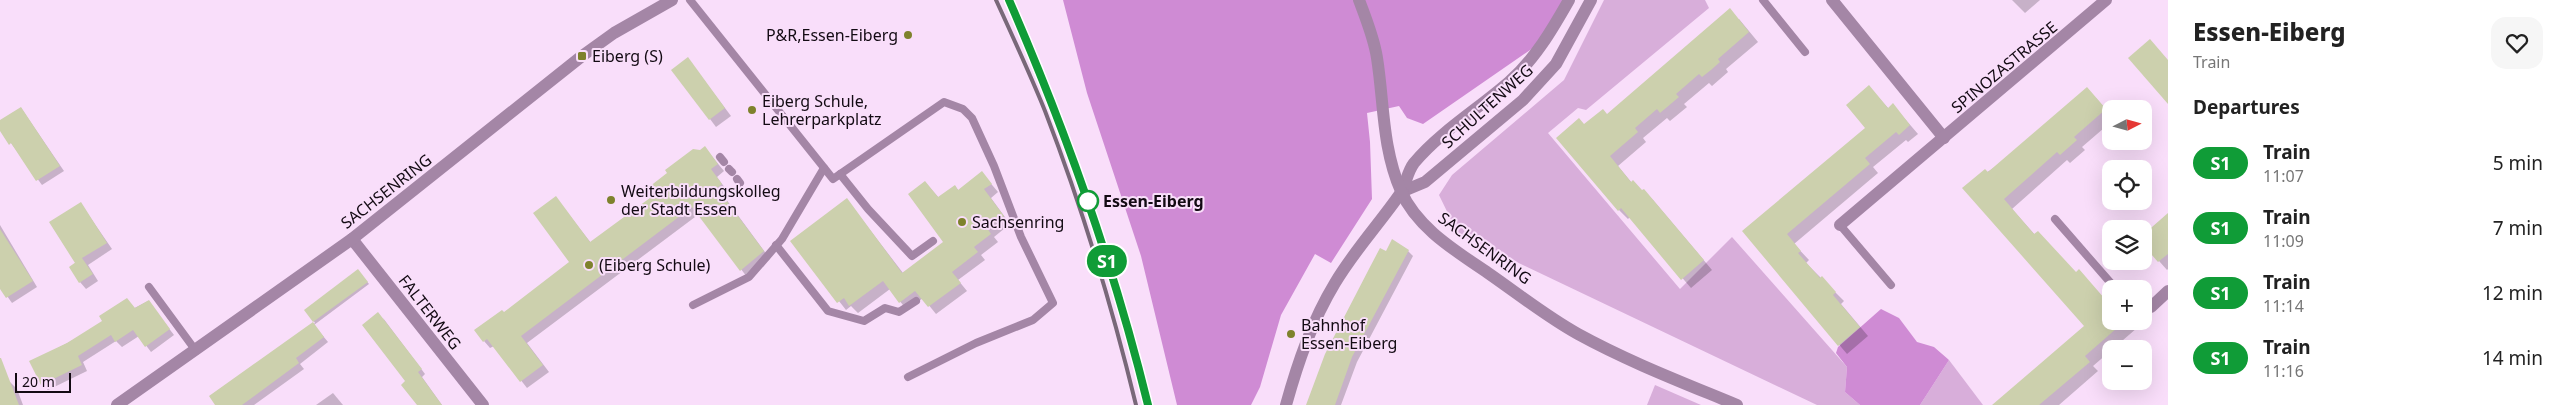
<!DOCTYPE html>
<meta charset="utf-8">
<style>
:root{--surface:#fff;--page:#f6f6f6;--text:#222;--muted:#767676}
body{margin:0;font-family:"Noto Sans",sans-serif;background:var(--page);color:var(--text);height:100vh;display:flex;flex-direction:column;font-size:19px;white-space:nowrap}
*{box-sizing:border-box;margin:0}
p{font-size:16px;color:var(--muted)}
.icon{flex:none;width:28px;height:28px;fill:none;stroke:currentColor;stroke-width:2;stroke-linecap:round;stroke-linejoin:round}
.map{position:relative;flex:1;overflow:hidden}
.side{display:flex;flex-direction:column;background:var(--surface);width:400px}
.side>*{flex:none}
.badge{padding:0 10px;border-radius:16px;font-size:18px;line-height:32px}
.needle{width:32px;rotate:84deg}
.tools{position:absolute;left:2102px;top:100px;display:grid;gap:10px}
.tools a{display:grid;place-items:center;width:50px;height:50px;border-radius:10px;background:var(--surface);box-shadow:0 5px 20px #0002;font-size:25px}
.scale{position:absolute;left:15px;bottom:12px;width:56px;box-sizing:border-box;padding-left:5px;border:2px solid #130a13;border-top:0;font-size:14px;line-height:18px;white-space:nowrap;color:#130a13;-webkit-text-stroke:4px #f9defa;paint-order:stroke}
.map>.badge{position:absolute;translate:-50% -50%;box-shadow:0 0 0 2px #fff}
h2{padding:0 25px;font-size:19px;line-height:45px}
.round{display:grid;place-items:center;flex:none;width:52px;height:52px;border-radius:15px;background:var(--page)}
.head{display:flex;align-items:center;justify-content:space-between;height:85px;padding:0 25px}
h1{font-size:24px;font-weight:800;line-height:38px}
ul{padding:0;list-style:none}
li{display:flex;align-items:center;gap:15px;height:65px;padding:0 25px}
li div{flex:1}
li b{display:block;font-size:19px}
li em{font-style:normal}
li .badge{min-width:55px;font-weight:700;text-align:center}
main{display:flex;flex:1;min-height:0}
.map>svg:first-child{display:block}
.green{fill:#d8aeda}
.forest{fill:#cf8bd4}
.shadow{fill:#0003}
.building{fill:#ccd0ad}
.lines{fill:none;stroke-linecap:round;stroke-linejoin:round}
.service{stroke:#a486a6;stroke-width:8}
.minor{stroke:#a486a6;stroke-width:12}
.tertiary{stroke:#a486a6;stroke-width:12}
.rail{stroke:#796879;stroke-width:4}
.line-casing{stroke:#fff;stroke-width:11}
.line{stroke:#109c37;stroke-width:8}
.poi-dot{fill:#7e822c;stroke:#f9defa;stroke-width:2}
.stop-dot{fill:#fff;stroke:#109c37;stroke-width:2.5}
.labels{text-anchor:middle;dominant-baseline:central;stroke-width:4;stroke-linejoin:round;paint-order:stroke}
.poi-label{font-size:16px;fill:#130a13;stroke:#f9defa;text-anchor:start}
.street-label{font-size:16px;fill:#130a13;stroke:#f9defa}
.stop-label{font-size:16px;font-weight:bold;fill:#130a13;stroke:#f9defa;text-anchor:start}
</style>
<main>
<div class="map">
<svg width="2168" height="405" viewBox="0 0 2168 405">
<rect width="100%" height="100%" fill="#f9defa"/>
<g class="green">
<polygon points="1604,0 1705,0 1709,8 1586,110 1578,108 1548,133 1680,289 1732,237 1847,367 1845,392 1860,405 1817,405 1458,234 1439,195 1452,175 1564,80"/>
<polygon points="1949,360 1983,405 1920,405"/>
<polygon points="1655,385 1701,405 1647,405"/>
</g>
<g class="forest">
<polygon points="1063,0 1568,0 1546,39 1423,124 1407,118 1399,106 1367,113 1370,142 1372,199 1331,263 1315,254 1281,315 1260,387 1251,405 1177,405 1141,256 1087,93"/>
<polygon points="1881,309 1899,318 1917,342 1934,347 1949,360 1920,405 1860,405 1845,392 1847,367 1836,353 1838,347"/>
</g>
<g class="shadow">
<polygon points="2012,0 2040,0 2025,13"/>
<polygon points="1739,19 1758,42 1726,69 1728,72 1712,86 1709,83 1684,104 1687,107 1670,121 1667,118 1643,138 1646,142 1618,166 1632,183 1653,200 1712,270 1691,288 1630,217 1628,219 1619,210 1585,126 1607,115"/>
<polygon points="688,59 731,116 716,127 673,70"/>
<polygon points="1869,87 1889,109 1893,105 1918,134 1908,142 1906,140 1873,167 1878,173 1794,244 1809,260 1806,263 1844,301 1841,304 1868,336 1847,354 1743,231 1867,128"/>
<polygon points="2096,98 2111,116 2111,122 2082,147 2085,150 2070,163 2067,160 2012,209 2035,235 2111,305 2111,321 2132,321 2137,328 2093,366 2098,371 2059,405 2008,405 2086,326 1964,188"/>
<polygon points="21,108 64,171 42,185 0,128 0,122"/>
<polygon points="705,148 724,171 717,177 728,192 723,195 770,259 747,277 699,214 527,343 549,372 527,388 494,346 490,348 484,341 504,313 571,263 556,198 591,243 656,195"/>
<polygon points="982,173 998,192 991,198 1010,224 994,237 998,242 981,255 985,260 958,280 967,291 936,314 923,298 907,310 890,289 858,313 851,306 846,310 792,241 847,200 903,273 945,242 925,182 939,198 955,186 959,191"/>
<polygon points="81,204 112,249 88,265 98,281 86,289 80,282"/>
<polygon points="2168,214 2168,269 2167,270 2144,244 2144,235"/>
<polygon points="0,225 37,287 12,303 0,286"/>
<polygon points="1408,251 1413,256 1357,362 1341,405 1308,405 1387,253"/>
<polygon points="360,273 369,284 314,325 328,342 300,364 304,369 254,405 216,405 210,396 315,323 306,310"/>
<polygon points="148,301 174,335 151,352 139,336 122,347 116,341 83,362 87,371 48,390 42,385 31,362"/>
<polygon points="383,318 425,374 422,377 442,405 418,405"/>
<polygon points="10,382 17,389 23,405 0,405 0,386"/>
<polygon points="333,393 343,405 316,405"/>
</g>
<g class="building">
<polygon points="1730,8 1749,32 1718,59 1720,62 1711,70 1702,77 1699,74 1676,94 1679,97 1660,113 1657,109 1635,128 1638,132 1610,156 1631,182 1633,180 1642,190 1644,189 1704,260 1681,280 1621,208 1618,211 1556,138 1579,118 1584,124 1603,109 1607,114"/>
<polygon points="2150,39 2168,60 2168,104 2128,58"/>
<polygon points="688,57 725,108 709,120 671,70"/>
<polygon points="1869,85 1888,108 1893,103 1910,125 1899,135 1896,132 1865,158 1870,164 1787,234 1801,251 1798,253 1820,278 1822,276 1836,292 1833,295 1860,327 1838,346 1742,231 1865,128 1846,105"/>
<polygon points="2087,87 2106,109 2074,137 2077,140 2060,155 2057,152 2004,199 2034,234 2038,231 2076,272 2079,269 2111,306 2111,321 2125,321 2085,356 2090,362 2039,405 1992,405 2084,326 1962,188 1985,169 1988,172"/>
<polygon points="21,107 60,166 36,181 11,143 9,145 0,131 0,120"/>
<polygon points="705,146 718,164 711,169 722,184 717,188 764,251 740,271 692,207 521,336 543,365 520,382 487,339 483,342 474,330 502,310 504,312 569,262 533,213 556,196 590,242 654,195 649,187 667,173 665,170 693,149 700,150"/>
<polygon points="982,171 992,184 984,189 1004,216 987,228 991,234 974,247 978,252 952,272 961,283 928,307 915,291 899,303 883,281 849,306 844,298 837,303 790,241 847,198 902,273 943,242 908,194 925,181 938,197 955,185 958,190"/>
<polygon points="81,202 107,243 82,258 93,274 79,283 69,267 76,262 75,263 49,222"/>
<polygon points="2168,213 2168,254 2158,262 2144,246 2144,234"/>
<polygon points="0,229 33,281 6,298 0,289"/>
<polygon points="1392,239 1409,250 1352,357 1335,405 1306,405 1325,354 1370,267 1380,248 1386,251"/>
<polygon points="358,269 368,282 313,322 304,310"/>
<polygon points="127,298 135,308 149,300 170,329 145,347 133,330 115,342 111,335 78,356 82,365 41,385 29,361 67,343 102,321 99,316"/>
<polygon points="378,312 422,369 418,372 442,405 417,405 401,385 405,381 362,325"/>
<polygon points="313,322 324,337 296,358 299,363 242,405 215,405 209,396"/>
<polygon points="0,358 1,358 19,405 0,405"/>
</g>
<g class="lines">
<g class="service">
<polyline points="690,0 833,179 944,102 963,109 972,118 994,166 1021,237 1053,303 1033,320 976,343 908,377"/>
<polyline points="1763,0 1805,52"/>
<polyline points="720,157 724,162"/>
<polyline points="729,169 732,172"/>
<polyline points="840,174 868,209 912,256 933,241"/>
<polyline points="737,179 740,183"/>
<polyline points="2055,219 2116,289"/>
<polyline points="1840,225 1891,285"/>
<polyline points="776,245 828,311 864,321 885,308 899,312 916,301"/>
<polyline points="149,287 196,351"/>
<polyline points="693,305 749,277 782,239 824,168"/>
</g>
<g class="minor">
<polyline points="1832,0 1944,138"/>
<polyline points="1401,192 1425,182 1523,100 1556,64 1591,0"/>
<polyline points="1840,225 2106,0"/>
<polyline points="352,239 483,405"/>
<polyline points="2151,307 2168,291"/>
<path d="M1286,405C1298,362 1312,321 1335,283C1354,251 1379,224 1400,194C1406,185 1407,172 1414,163C1440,132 1478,109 1509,82C1535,59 1552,30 1569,0"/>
</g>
<g class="tertiary">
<path d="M1359,0C1366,19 1374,38 1377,58C1384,102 1382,148 1401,191C1417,228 1456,251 1488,273C1517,293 1547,317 1578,334C1629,362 1684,383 1737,405"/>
<polyline points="117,405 352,239 582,56 614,33 672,0"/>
</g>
<g class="rail">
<path d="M996,0C1013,37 1030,74 1045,111C1082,207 1112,306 1136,405"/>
<path d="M1009,0C1066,131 1113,266 1148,405"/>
</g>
</g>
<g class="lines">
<g class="line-casing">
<path id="line" d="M1009,0C1066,131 1114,266 1148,405"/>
</g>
<use href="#line" class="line"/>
</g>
<g class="poi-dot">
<circle cx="908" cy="35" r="5"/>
<rect x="577" y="51" width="10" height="10" rx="2.5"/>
<circle cx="752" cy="110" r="5"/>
<circle cx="611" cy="200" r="5"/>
<circle cx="962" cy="222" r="5"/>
<circle cx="589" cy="265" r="5"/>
<circle cx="1291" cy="334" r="5"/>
</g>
<circle class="stop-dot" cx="1088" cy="201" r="10"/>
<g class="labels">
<g class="poi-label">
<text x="898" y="35" text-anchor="end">P&amp;R,Essen-Eiberg</text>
<text x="592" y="56">Eiberg (S)</text>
<text x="762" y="101">Eiberg Schule,<tspan x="762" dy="18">Lehrerparkplatz</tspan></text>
<text x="621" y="191">Weiterbildungskolleg<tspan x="621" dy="18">der Stadt Essen</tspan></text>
<text x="972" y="222">Sachsenring</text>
<text x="599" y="265">(Eiberg Schule)</text>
<text x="1301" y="325">Bahnhof<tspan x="1301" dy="18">Essen-Eiberg</tspan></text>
</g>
<g class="street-label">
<text transform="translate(2004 67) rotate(-40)">SPINOZASTRASSE</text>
<text transform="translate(1487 106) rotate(-42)">SCHULTENWEG</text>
<text transform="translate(386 191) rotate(-38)">SACHSENRING</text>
<text transform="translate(1485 248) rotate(36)">SACHSENRING</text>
<text transform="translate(430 312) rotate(52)">FALTERWEG</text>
</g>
<g class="stop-label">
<text x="1103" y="201">Essen-Eiberg</text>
</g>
</g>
</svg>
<div class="tools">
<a><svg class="needle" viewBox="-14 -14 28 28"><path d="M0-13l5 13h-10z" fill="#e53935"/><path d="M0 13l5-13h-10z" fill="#767676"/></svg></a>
<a><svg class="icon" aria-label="locate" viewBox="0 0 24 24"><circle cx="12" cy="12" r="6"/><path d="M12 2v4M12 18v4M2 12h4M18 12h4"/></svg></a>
<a><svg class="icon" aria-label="layers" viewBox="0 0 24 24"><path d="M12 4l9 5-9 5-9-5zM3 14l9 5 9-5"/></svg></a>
<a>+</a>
<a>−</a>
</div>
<div class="scale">20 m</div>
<b class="badge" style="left:1107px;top:261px;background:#109c37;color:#fff">S1</b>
</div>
<section class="side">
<div class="head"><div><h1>Essen-Eiberg</h1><p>Train</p></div><a class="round"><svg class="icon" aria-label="heart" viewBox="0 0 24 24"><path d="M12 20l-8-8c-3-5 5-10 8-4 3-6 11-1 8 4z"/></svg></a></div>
<h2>Departures</h2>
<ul>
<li><span class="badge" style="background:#109c37;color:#fff">S1</span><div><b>Train</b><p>11:07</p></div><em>5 min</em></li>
<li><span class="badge" style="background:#109c37;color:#fff">S1</span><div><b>Train</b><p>11:09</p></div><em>7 min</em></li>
<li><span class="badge" style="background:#109c37;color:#fff">S1</span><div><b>Train</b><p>11:14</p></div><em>12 min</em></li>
<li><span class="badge" style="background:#109c37;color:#fff">S1</span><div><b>Train</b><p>11:16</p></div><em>14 min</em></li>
</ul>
</section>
</main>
